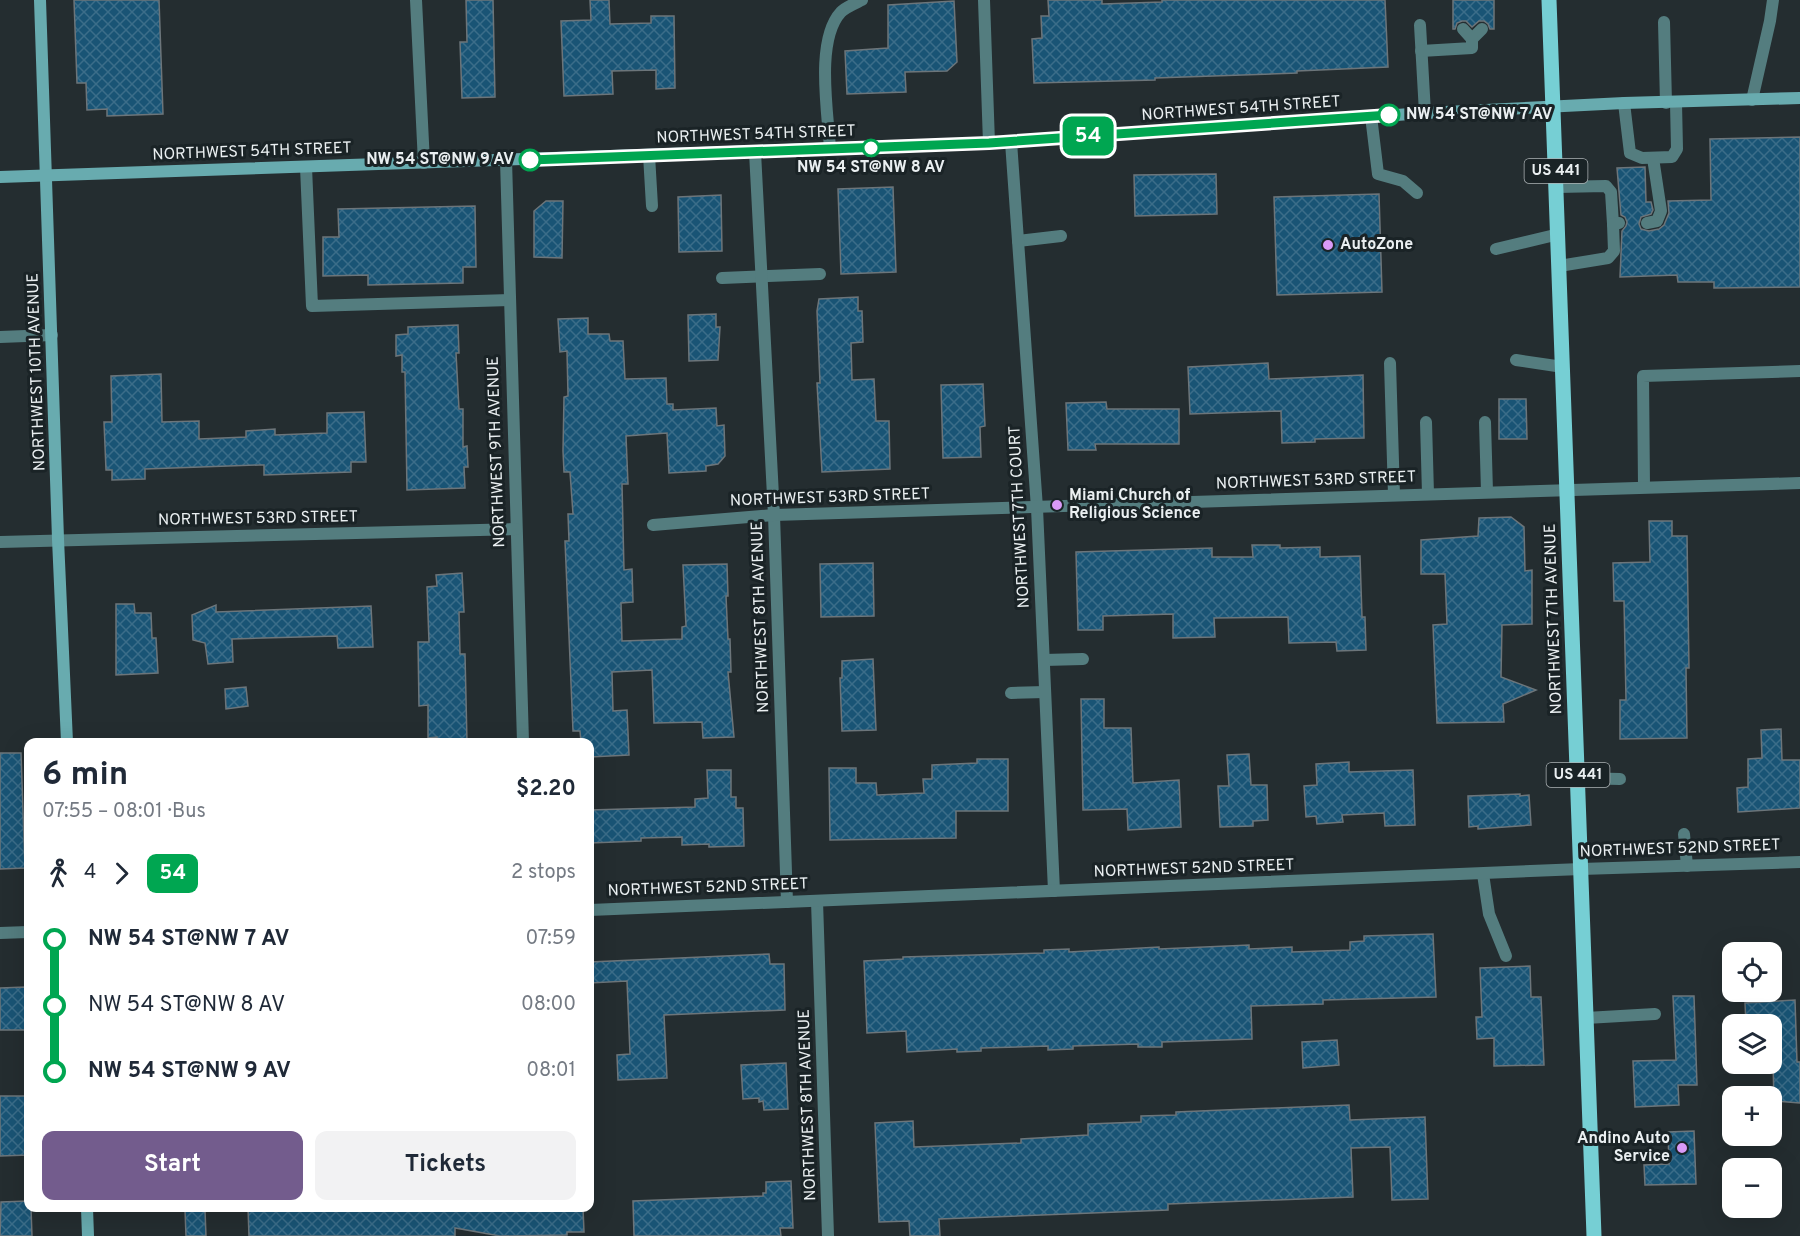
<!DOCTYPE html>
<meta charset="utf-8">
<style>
:root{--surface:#fff;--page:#f2f2f3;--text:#1f2937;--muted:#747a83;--accent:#735c8d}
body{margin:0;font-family:Overpass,sans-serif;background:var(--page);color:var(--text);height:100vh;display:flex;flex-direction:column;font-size:22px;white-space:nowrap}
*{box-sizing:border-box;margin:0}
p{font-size:20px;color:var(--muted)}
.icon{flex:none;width:33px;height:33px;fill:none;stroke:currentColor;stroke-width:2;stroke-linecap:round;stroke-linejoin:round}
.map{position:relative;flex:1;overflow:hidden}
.sheet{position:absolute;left:24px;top:738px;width:570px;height:474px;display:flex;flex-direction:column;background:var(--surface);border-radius:12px;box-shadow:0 6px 24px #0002}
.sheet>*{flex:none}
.badge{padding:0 12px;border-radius:9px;font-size:21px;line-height:39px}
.buttons{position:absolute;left:1722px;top:942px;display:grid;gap:12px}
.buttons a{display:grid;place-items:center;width:60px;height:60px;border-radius:12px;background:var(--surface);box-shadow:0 6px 24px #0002;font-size:30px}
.map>.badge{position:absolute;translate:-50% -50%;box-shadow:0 0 0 3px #fff}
.legs{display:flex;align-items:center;gap:9px;height:66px;padding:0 18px;font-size:20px}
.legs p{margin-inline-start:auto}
.head{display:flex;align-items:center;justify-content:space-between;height:102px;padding:0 18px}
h1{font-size:33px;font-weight:700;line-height:45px}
.button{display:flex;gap:12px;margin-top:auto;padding:12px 18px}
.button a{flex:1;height:69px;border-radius:12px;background:var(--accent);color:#fff;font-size:24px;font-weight:700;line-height:69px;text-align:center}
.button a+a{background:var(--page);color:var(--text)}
ul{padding:0 18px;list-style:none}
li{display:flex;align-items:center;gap:21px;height:66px;font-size:22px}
li i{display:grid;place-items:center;width:9px;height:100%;margin:0 8px;background:currentColor}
li i::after{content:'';width:15px;height:15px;margin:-8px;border:4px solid;border-radius:50%;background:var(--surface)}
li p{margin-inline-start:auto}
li:first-child i{background:linear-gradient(#0000 50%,currentColor 0)}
li:last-child i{background:linear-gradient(currentColor 50%,#0000 0)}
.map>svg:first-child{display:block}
.building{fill:url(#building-cross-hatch);stroke:#6c757a;stroke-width:1.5}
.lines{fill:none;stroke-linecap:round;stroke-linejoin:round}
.lane{stroke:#547d7f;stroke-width:12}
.street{stroke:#547d7f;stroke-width:12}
.secondary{stroke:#68abaf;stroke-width:12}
.primary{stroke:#76cfd4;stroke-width:15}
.line-1-casing{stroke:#fff;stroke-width:14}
.line-1{stroke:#00a651;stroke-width:9}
.stop-1-dot{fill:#fff;stroke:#00a651;stroke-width:3}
.poi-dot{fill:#d99af7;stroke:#1a2326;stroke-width:2}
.labels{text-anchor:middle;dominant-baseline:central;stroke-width:6;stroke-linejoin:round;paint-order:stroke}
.shield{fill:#1a2326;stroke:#acb2b4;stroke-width:1.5}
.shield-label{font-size:15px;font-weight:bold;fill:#eaeff1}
.street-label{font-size:16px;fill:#eaeff1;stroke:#1a2326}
.stop-label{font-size:16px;font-weight:bold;fill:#eaeff1;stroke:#1a2326;text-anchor:start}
.poi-label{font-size:16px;font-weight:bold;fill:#eaeff1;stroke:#1a2326;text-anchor:start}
</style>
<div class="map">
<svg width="1800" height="1236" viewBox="0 0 1800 1236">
<defs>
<pattern id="building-cross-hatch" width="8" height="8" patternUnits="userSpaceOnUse" patternTransform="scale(1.5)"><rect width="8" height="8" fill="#195475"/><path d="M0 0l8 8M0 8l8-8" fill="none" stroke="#3b6d89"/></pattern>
</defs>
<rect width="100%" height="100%" fill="#242d30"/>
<g class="building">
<polygon points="74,0 159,0 163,114 107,116 107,109 87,110 86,83 77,83"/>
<polygon points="466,0 493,0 495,97 462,98 460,42 467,42"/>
<polygon points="590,0 609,0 610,24 651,23 651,16 674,16 675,88 656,89 656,70 612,71 613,94 564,96 561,21 591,20"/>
<polygon points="1048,0 1102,0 1102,4 1162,2 1162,0 1385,0 1388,67 1297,71 1297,73 1155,78 1155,80 1034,83 1032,39 1042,38 1041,16 1049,16"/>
<polygon points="1453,0 1494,0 1494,29 1490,29 1488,24 1484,21 1479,21 1472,27 1466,21 1462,21 1457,23 1455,29 1453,29"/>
<polygon points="954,1 957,62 947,71 905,72 906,92 847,94 845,51 888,48 888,5"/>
<polygon points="1800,137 1800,287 1714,288 1714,282 1678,282 1677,275 1620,277 1622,231 1626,226 1627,222 1625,217 1621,215 1617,168 1645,167 1646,202 1651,202 1653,210 1651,214 1641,217 1639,224 1641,229 1649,231 1659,229 1664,225 1669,213 1668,201 1711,200 1710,139"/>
<polygon points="1216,174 1217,214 1135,216 1134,175"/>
<polygon points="893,187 896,272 841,274 838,189"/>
<polygon points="1379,194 1382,292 1277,295 1274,197"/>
<polygon points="721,195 722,251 679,252 678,197"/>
<polygon points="546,201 563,201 562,258 534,257 534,211"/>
<polygon points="475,206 476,267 463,267 463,283 368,285 368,275 323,276 323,237 339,237 338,209"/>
<polygon points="858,297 858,311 862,311 863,342 851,343 852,380 874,379 876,421 889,421 890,469 822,472 817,383 820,383 817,311 819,299"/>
<polygon points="716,314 716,327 720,327 718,360 689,361 688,315"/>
<polygon points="588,318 588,334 609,334 610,341 623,341 625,379 666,378 667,404 673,404 673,410 716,408 717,426 724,425 725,456 718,464 706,466 706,471 669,473 667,433 626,436 628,484 622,484 624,570 632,569 633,602 621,603 622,641 682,639 682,627 686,626 683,565 727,564 728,596 726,596 728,639 730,639 731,672 728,672 734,737 703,738 702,722 654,723 652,670 612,672 613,711 627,710 629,755 590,757 590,742 581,742 580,731 573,731 565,541 569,541 568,514 573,514 570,472 564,472 563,451 564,397 568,396 567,351 560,352 558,319"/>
<polygon points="458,325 459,353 456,353 459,409 463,409 463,447 467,446 468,467 464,467 465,488 407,490 405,372 402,372 402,355 396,356 396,335 408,334 408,327"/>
<polygon points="1268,363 1269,379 1363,375 1364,438 1315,439 1315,442 1282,443 1281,411 1190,414 1188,367"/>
<polygon points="161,374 162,422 199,421 199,439 246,437 246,431 275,429 275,435 327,433 327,413 364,412 366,462 351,462 351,472 264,475 264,465 259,465 145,469 145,479 112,480 112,470 106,470 104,422 112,422 111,376"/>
<polygon points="983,384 985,426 980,427 981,457 943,458 941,385"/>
<polygon points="1499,399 1526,399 1527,439 1499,439"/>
<polygon points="1106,402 1107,409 1179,409 1179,444 1095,444 1096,450 1068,450 1066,403"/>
<polygon points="1511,517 1524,527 1525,571 1532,570 1532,624 1502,625 1501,677 1536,690 1503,704 1504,722 1437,723 1433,625 1447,624 1445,574 1421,574 1421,540 1478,536 1479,518"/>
<polygon points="1649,521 1672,521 1672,536 1687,536 1689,668 1686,668 1687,738 1620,739 1620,700 1626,700 1624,601 1614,601 1613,563 1650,562"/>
<polygon points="1252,545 1280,545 1280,548 1320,547 1320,557 1360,556 1362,617 1365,617 1366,650 1337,651 1336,642 1289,643 1288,617 1214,618 1215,637 1173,638 1173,614 1103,616 1103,630 1078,630 1076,552 1212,548 1212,557 1253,557"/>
<polygon points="873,563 874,616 821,617 820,564"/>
<polygon points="462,573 464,612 459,612 460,654 465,654 467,742 437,742 437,737 428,738 428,705 419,706 418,642 429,642 427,587 437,586 436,575"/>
<polygon points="116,604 134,604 135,613 151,613 152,638 156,638 158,673 116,675"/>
<polygon points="216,605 216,612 371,606 373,647 338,648 337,636 232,639 233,662 208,664 205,643 193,640 192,615"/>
<polygon points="873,659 876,730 842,731 840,678 842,678 842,661"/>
<polygon points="246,687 248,706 226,709 225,689"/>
<polygon points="1081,699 1104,699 1104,728 1131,728 1133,783 1179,780 1181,827 1128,830 1127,809 1083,810"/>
<polygon points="1781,729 1782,760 1800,760 1800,808 1738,812 1737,788 1748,787 1748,759 1762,758 1761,730"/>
<polygon points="0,753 21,753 25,868 0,869"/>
<polygon points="1249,754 1251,785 1267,785 1268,820 1253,821 1253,826 1220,827 1218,786 1229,786 1227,755"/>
<polygon points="977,759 1008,759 1008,811 956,811 956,838 830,840 829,768 856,768 856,783 876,783 877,795 924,793 923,779 932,779 932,765 977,763"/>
<polygon points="1349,762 1349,772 1413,770 1415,825 1385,826 1384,813 1342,815 1343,822 1317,824 1316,816 1306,817 1304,786 1317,785 1316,764"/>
<polygon points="707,770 731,770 731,797 736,797 736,808 743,808 744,846 709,847 709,844 682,845 682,837 641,838 641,841 590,843 590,810 695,807 695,799 708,798"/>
<polygon points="1520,794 1520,796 1529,795 1531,825 1478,829 1478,826 1469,827 1468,796"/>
<polygon points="1433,934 1436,997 1323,1000 1323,1004 1251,1006 1252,1039 1162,1042 1162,1047 1138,1047 1138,1044 1073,1046 1073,1049 1048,1050 1048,1046 981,1048 981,1051 957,1052 957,1049 907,1052 906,1031 867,1033 864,961 903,959 903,957 1044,953 1044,950 1069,949 1069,952 1159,947 1159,949 1249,945 1249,949 1292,947 1292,952 1350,950 1350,942 1364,941 1364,936"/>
<polygon points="769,954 770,964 784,964 785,1010 664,1015 667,1078 618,1080 617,1055 630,1054 627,981 590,983 590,962"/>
<polygon points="1530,966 1531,997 1541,997 1544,1065 1494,1066 1494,1038 1477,1039 1476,1017 1482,1017 1480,968"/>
<polygon points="25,987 26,1030 0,1030 0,988"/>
<polygon points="1673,996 1694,996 1697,1085 1678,1085 1679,1105 1635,1107 1633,1061 1676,1060"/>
<polygon points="1795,1000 1797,1062 1800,1062 1800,1103 1774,1101 1772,1024 1746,1024 1745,1003"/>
<polygon points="1337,1040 1339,1065 1303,1068 1302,1042"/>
<polygon points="786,1063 788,1109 764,1110 763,1101 759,1102 759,1098 743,1099 741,1065"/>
<polygon points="0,1096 27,1096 28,1155 0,1156"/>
<polygon points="1349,1105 1350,1120 1425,1117 1428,1199 1392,1200 1390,1147 1351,1148 1353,1197 1168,1204 1168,1210 939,1219 940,1236 910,1236 909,1221 879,1222 875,1123 913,1121 914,1147 1021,1143 1021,1139 1088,1135 1088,1124 1141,1122 1141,1116 1176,1115 1176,1112"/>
<polygon points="1694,1131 1696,1184 1645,1185 1644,1165 1669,1164 1668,1132"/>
<polygon points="791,1181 793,1228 780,1228 781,1236 634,1236 633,1201 763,1196 763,1193 766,1193 766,1182"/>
<polygon points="28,1201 28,1208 31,1208 32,1236 0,1236 1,1202"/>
<polygon points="248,1208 583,1208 584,1232 567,1232 567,1235 500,1236 455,1228 455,1236 249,1236"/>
<polygon points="185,1210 205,1210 206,1236 186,1236"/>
</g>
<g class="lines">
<g class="lane">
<polyline points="1664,22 1666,103"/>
<polyline points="1420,25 1425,113"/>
<polyline points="1472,39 1482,29"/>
<polyline points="1421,51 1472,48 1472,39 1463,29"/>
<polyline points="1624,103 1630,153 1642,158 1672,157 1677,149 1676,103"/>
<polyline points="1371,116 1378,174 1403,181 1417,193"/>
<path d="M830,149C828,113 815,40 841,12C846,7 856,3 862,0"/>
<polyline points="649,155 652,206"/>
<polyline points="306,167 312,306 510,300"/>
<polyline points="1557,187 1606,186 1611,192 1613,224"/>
<polyline points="1647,223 1657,221 1661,211 1653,158"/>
<polyline points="1018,241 1061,236"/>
<polyline points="1496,249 1559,234"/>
<polyline points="1559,266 1608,258 1614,251 1613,224 1619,223"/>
<polyline points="722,278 820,274"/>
<polyline points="0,337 52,335"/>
<polyline points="1516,360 1563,367"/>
<polyline points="1390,363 1394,495"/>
<polyline points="1426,422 1428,494"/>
<polyline points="1485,422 1487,492"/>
<polyline points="1644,487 1643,376 1800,371"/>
<polyline points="1044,660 1083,659"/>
<polyline points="1011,693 1045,692"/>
<polyline points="1578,778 1620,779"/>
<polyline points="1684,834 1687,866"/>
<polyline points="1483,874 1489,914 1506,956"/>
<polyline points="1586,1018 1655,1014"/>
</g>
<g class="street">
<polyline points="416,0 424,163"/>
<polyline points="984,0 989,143"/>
<polyline points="1752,100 1770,21 1773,0"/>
<polyline points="1011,142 1037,508 1054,891"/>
<polyline points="755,152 774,515 787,902"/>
<polyline points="506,160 523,742"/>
<polyline points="653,525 774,515 1800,483"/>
<polyline points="0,542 516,529"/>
<polyline points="817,901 828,1236"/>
<polyline points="590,910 1581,869 1800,862"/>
<polyline points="0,933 28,932"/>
</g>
<g class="secondary">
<polyline points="40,0 58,539 67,742"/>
<polyline points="0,177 989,143 1425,113 1624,103 1800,98"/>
<polyline points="87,1208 88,1236"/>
</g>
<polyline class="primary" points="1549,0 1594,1236"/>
</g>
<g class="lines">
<g class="line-1-casing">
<polyline id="line-1" points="530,160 989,143 1389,115"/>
</g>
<use href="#line-1" class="line-1"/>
</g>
<g class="stop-1-dot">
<circle cx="1389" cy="115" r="10"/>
<circle cx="871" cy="148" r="8"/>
<circle cx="530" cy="160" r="10"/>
</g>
<g class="poi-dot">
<circle cx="1328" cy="245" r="6"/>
<circle cx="1057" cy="505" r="6"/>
<circle cx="1682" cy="1148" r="6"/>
</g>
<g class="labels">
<g class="shield">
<rect x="1524.5" y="159" width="63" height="24" rx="4.5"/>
<rect x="1546.5" y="763" width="63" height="24" rx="4.5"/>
</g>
<g class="shield-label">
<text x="1556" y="171">US 441</text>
<text x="1578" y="775">US 441</text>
</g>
<g class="street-label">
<text transform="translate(1241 109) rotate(-4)">NORTHWEST 54TH STREET</text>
<text transform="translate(756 135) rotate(-2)">NORTHWEST 54TH STREET</text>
<text transform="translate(252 152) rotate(-2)">NORTHWEST 54TH STREET</text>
<text transform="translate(37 372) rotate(-92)">NORTHWEST 10TH AVENUE</text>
<text transform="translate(497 452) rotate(-92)">NORTHWEST 9TH AVENUE</text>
<text transform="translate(1316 481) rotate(-2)">NORTHWEST 53RD STREET</text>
<text transform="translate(830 498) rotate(-2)">NORTHWEST 53RD STREET</text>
<text transform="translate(1020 517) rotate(-93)">NORTHWEST 7TH COURT</text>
<text transform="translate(258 519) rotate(-1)">NORTHWEST 53RD STREET</text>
<text transform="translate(761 617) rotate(-92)">NORTHWEST 8TH AVENUE</text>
<text transform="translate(1554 619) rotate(-92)">NORTHWEST 7TH AVENUE</text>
<text transform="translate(1680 849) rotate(-2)">NORTHWEST 52ND STREET</text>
<text transform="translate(1194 869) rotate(-2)">NORTHWEST 52ND STREET</text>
<text transform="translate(708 888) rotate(-2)">NORTHWEST 52ND STREET</text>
<text transform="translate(808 1105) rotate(-92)">NORTHWEST 8TH AVENUE</text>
</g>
<g class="stop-label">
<text x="1406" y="115">NW 54 ST@NW 7 AV</text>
<text x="514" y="160" text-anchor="end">NW 54 ST@NW 9 AV</text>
<text x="871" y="168" text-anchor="middle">NW 54 ST@NW 8 AV</text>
</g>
<g class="poi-label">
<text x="1340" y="245">AutoZone</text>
<text x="1069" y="496">Miami Church of<tspan x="1069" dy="18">Religious Science</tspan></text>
<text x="1670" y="1139" text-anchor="end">Andino Auto<tspan x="1670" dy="18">Service</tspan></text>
</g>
</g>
</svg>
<div class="buttons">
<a><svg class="icon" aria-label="locate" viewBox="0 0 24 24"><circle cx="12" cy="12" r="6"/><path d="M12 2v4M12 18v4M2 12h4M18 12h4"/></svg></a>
<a><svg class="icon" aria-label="layers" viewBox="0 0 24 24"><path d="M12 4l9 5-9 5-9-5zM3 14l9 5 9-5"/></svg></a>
<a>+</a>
<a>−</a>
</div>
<b class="badge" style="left:1088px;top:136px;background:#00a651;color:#fff">54</b>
<section class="sheet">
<div class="head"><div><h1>6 min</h1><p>07:55 – 08:01 · Bus</p></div><b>$2.20</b></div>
<div class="legs"><svg class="icon" aria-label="walk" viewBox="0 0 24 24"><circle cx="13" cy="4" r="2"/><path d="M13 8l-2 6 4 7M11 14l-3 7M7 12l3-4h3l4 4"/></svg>4<svg class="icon" aria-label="forward" viewBox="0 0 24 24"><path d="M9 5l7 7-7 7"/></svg><b class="badge" style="background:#00a651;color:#fff">54</b><p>2 stops</p></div>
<ul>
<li><i style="color:#00a651"></i><b>NW 54 ST@NW 7 AV</b><p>07:59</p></li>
<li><i style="color:#00a651"></i><span>NW 54 ST@NW 8 AV</span><p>08:00</p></li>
<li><i style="color:#00a651"></i><b>NW 54 ST@NW 9 AV</b><p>08:01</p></li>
</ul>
<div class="button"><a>Start</a><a>Tickets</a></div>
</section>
</div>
